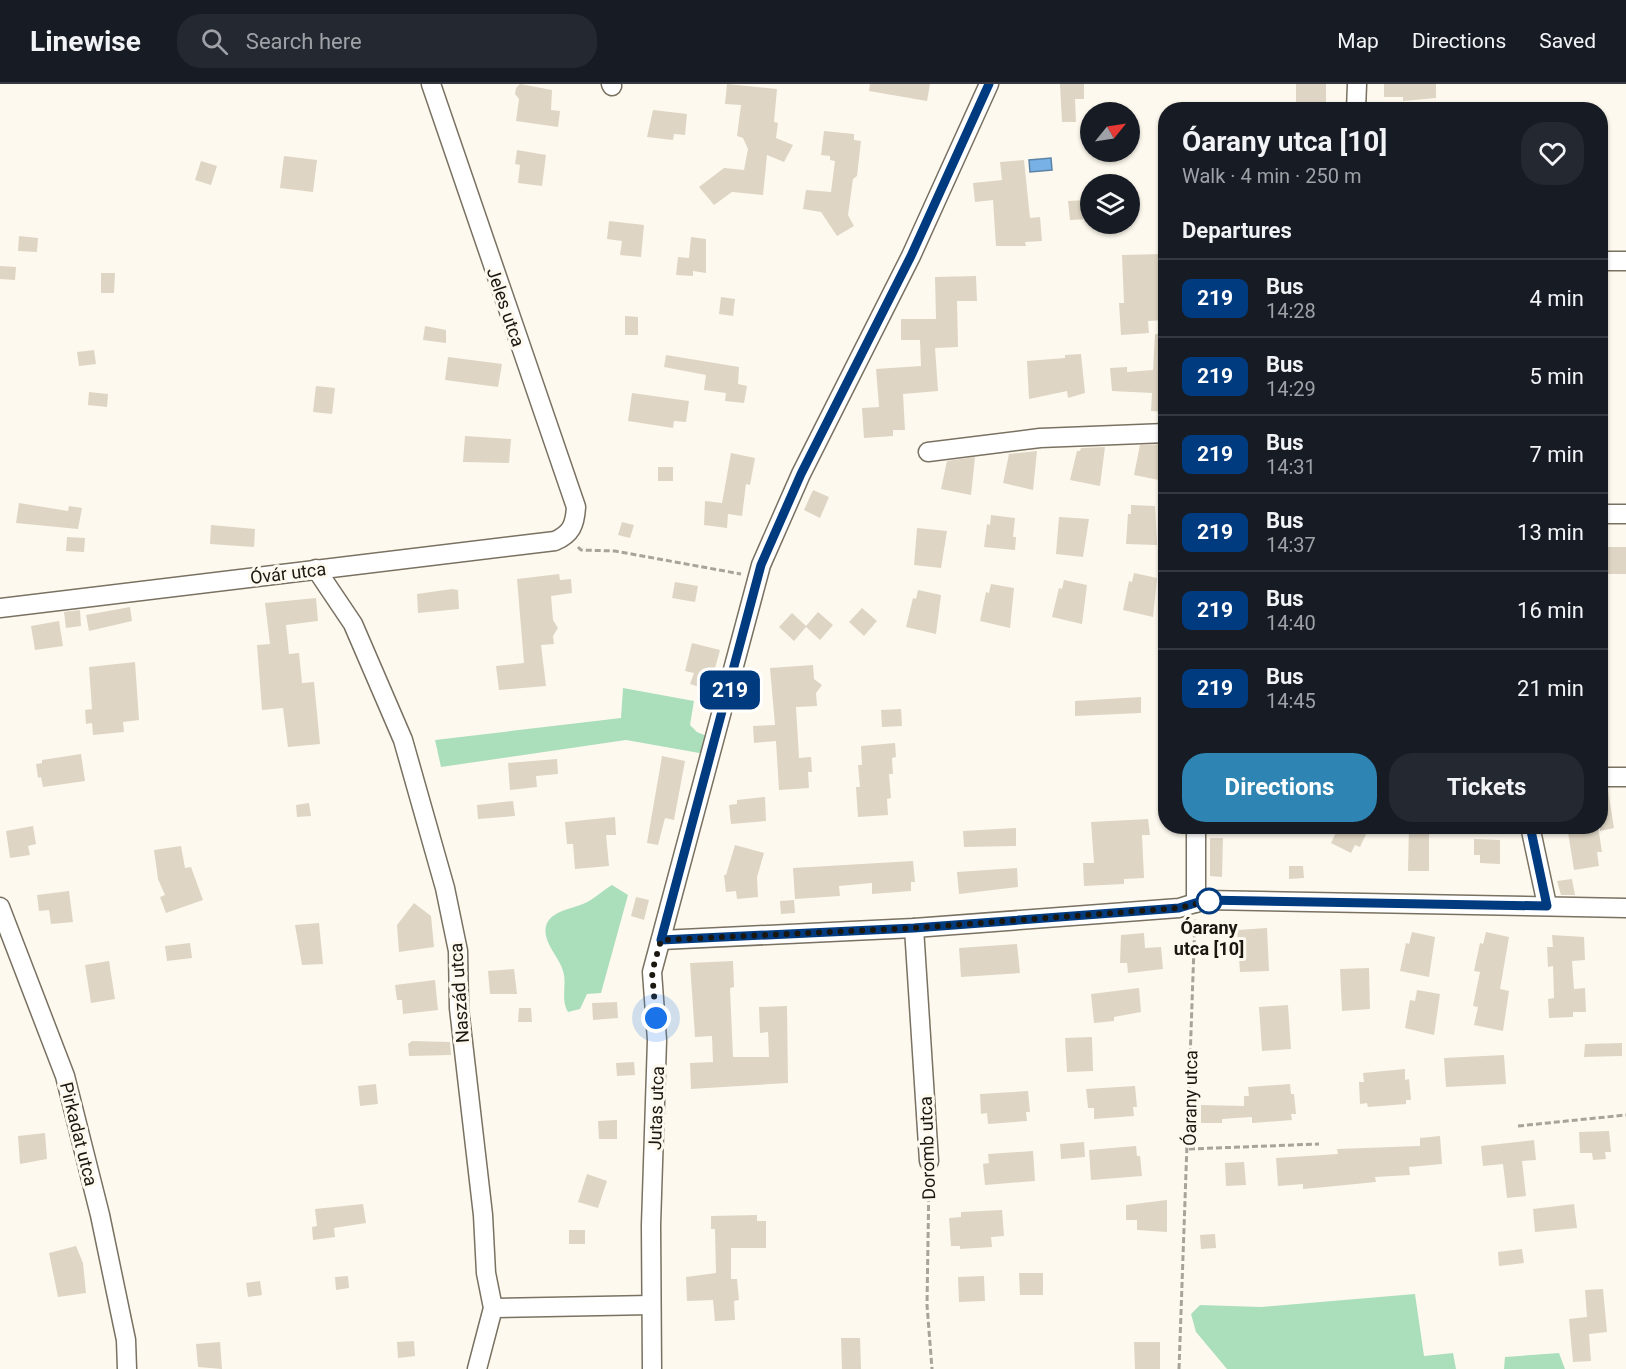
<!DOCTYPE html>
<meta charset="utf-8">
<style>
:root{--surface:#171b24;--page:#242831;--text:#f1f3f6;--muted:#9ea1a6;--line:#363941;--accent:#2e84b3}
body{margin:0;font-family:Roboto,sans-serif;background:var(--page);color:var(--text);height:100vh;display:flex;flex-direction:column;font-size:22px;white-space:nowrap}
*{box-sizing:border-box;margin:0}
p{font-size:20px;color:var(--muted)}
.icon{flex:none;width:33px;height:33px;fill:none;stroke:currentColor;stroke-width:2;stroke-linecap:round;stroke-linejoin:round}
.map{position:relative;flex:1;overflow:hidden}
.drawer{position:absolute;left:1158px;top:18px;width:450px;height:732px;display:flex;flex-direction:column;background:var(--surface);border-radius:24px;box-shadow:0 2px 4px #0004}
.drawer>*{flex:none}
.badge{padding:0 12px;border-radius:9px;font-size:21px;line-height:39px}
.needle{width:39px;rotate:60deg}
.buttons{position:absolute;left:1080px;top:18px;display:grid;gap:12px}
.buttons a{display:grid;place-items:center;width:60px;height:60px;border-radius:50%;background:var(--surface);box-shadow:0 2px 4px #0004;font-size:30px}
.you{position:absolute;width:30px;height:30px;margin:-15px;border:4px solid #fff;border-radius:50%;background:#1a73e8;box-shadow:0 0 0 9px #1a73e833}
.map>.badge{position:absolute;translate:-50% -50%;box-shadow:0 0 0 3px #fff}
h2{padding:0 24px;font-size:22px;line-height:54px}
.round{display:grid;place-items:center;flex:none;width:63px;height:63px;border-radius:24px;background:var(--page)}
.head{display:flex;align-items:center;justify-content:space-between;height:102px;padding:0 24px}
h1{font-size:28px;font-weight:700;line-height:45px}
.button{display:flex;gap:12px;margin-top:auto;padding:12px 24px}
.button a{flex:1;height:69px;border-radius:24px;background:var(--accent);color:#fff;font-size:24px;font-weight:700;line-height:69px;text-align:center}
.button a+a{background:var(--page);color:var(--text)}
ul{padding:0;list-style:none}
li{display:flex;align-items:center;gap:18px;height:78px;padding:0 24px;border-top:2px solid var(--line)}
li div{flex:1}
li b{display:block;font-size:22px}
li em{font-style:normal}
li .badge{min-width:66px;font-weight:700;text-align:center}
header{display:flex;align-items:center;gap:36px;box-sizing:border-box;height:84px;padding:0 30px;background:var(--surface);border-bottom:2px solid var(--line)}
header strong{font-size:28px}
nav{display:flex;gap:33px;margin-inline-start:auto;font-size:21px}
.search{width:420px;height:54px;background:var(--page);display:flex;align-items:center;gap:15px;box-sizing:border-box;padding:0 21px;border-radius:24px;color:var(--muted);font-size:22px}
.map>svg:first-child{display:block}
.green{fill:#abdfbc}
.water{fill:#78b1e5;stroke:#5c83a6;stroke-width:1.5}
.building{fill:#ded5c4}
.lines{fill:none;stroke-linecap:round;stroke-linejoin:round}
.minor-casing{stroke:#797161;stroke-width:21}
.path{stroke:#a8a49b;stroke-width:3;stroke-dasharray:6 3;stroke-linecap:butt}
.minor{stroke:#fff;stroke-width:18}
.line-casing{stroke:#fff;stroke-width:14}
.line{stroke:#003b80;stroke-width:9}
.walk{stroke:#1b1812;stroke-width:6;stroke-dasharray:0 10.8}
.stop-dot{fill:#fff;stroke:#003b80;stroke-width:3}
.labels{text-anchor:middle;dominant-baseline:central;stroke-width:6;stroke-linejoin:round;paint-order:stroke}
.street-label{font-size:18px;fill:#1b1812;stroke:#fef9ee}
.stop-label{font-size:18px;font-weight:bold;fill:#1b1812;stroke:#fef9ee}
</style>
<header>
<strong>Linewise</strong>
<div class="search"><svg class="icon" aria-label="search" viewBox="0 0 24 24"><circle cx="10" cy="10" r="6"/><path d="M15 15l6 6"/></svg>Search here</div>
<nav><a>Map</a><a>Directions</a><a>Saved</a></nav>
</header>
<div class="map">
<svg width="1626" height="1285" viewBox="0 0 1626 1285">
<rect width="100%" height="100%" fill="#fef9ee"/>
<g class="green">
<polygon points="623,604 694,617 690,641 697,648 709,653 705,670 626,656 441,683 435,656 621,634"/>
<path d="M612,801L628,811L601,909L587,910L580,925L568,928C561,917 566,903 564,891C562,877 549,866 546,852C541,825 575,826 589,817C598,812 603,806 612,801Z"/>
<polygon points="1415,1210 1424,1272 1453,1269 1456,1285 1227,1285 1196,1248 1191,1230 1200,1221 1261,1223"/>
<polygon points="1559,1269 1565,1285 1504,1285 1505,1273"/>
</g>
<polygon class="water" points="1051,74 1052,86 1030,88 1029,76"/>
<g class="building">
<polygon points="520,0 552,6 551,26 560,27 558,43 516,37 519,15 515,10 516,4"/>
<polygon points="727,0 777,5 774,38 778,39 776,54 793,61 784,78 767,71 763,111 732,108 714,121 699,103 724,84 744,86 748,65 743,54 737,52 741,21 725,20"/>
<polygon points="870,0 930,0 927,17 869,7"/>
<polygon points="1060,0 1084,0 1084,15 1075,15 1076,38 1062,38"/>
<polygon points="1296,0 1326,0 1326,21 1296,22"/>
<polygon points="1384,0 1436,0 1436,14 1403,17 1403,13 1384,13"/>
<polygon points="653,26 687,30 685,51 674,50 673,56 647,53"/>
<polygon points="824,47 854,50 854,56 861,57 857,92 853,95 848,131 854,142 837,152 821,128 803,125 806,106 831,108 835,77 830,76 830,72 821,71"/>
<polygon points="517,66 546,71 542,102 518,99 520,81 515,80"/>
<polygon points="284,72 317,76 313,108 280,104"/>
<polygon points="1024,76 1030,134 1040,133 1042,157 1025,158 1026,162 996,162 993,116 975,118 973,99 1002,96 1000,78"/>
<polygon points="201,77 217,82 211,101 195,96"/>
<polygon points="1087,116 1089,135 1070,136 1068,117"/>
<polygon points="609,137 644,141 641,173 620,171 622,157 607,155"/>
<polygon points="19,152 38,154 37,168 18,167"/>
<polygon points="691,153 706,155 706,189 693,187 693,192 676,191 678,173 689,174"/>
<polygon points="1162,170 1163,191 1166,191 1166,236 1148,237 1149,249 1121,251 1119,219 1124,219 1122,171"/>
<polygon points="0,182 16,183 15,196 0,195"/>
<polygon points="101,189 115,189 114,209 101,209"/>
<polygon points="976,192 977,217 957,217 958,263 935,264 938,307 903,310 905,346 893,346 893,352 864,354 862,324 879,323 876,285 921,282 920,256 901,256 901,235 936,235 935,193"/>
<polygon points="721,213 735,215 733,232 719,230"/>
<polygon points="625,232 638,233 638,251 625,251"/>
<polygon points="425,242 446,246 446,259 423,256"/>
<polygon points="1155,250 1166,251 1166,328 1151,327 1152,309 1112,307 1110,284 1127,283 1127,288 1153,286"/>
<polygon points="94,266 96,280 79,282 77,268"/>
<polygon points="1081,270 1085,309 1068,314 1067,307 1029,315 1027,277 1065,274 1065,271"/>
<polygon points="666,271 739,283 738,300 747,302 744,319 725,317 726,309 704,306 706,291 664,283"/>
<polygon points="448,273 502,280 498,303 445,296"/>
<polygon points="316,302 335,304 332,330 313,328"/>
<polygon points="89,308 108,310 107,323 88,321"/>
<polygon points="632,309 689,317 686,338 674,337 673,344 628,337"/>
<polygon points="465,352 511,355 509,379 463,378"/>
<polygon points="1166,360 1164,397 1134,391 1140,361"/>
<polygon points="1105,363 1100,402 1070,396 1077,367 1080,367 1081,364"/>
<polygon points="1037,367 1033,406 1003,399 1009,370"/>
<polygon points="731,369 755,374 750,401 746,400 742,432 728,430 727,444 704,441 705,417 722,419"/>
<polygon points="975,373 971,411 941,405 947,377"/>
<rect x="658" y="383" width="15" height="14"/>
<polygon points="813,406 829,413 820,434 804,426"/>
<polygon points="19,419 68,427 69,422 82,424 78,445 16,439"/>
<polygon points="1131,421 1155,422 1157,461 1126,460 1128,430 1131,430"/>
<polygon points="991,431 1015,434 1013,453 1016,453 1015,466 984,463 987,440 990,441"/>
<polygon points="1059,433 1089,435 1083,473 1056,470"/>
<polygon points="622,438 634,441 630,454 618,451"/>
<polygon points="211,441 255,445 254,463 210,460"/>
<polygon points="917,444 947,447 941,484 914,481"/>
<polygon points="67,453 85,454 84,468 66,467"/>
<rect x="1600" y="463" width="26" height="27"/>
<polygon points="1134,489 1157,494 1153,533 1123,526 1129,497 1132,498"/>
<polygon points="559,490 560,496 571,495 572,509 551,512 553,536 558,544 553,552 554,560 541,561 546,602 499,606 496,582 524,579 517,495"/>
<polygon points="1064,496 1087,501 1082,540 1052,533 1059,504 1062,505"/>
<polygon points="675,498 698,502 695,518 672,514"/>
<polygon points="991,500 1014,504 1010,544 980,537 986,508 989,509"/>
<polygon points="452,505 458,506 459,525 418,529 417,510"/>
<polygon points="918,506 941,511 936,550 906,543 913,514 916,515"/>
<polygon points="316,514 318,537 286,541 289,570 299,569 302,599 314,598 320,660 288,663 283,624 262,626 257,561 270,560 265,519"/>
<polygon points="130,523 132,537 89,547 86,531"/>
<polygon points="862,524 877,537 864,552 849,538"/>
<polygon points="80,526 81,542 66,544 64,528"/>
<polygon points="818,528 833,541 820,556 806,543 794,557 779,543 792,529 806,542"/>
<polygon points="59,537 63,562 35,566 31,542"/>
<polygon points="692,559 720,566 709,606 690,600 694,589 685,587"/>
<polygon points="135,578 139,636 123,638 124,648 93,651 92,639 86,640 85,626 92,625 89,583"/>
<polygon points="813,581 814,595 822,601 816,609 817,622 796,623 799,674 811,673 812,688 808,688 809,704 779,706 776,657 754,659 753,642 775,641 770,584"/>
<polygon points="1141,613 1141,629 1075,632 1075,617"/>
<polygon points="901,625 902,642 882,643 881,626"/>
<polygon points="895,659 896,673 892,674 893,690 889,690 891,714 887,715 888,731 858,733 856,703 860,703 858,681 862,681 861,662"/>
<polygon points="81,670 85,697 43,703 41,693 38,694 36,680 42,679 42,676"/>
<polygon points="662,672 685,677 674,736 665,734 658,761 647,759"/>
<polygon points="557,675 558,690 536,692 537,703 510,706 508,679"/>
<polygon points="1608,706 1614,744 1600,747 1600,707"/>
<polygon points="765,713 766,737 731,740 729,721 737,720 737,716"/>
<polygon points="513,717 515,732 478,735 477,721"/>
<polygon points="309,719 311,732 297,733 296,721"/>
<polygon points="615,733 616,751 606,751 609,782 575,785 573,760 567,760 565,738"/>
<polygon points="1148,735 1150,751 1142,751 1144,794 1124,795 1124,800 1084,802 1083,779 1094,779 1091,738"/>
<polygon points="33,742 36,760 28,762 30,771 10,774 6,747"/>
<polygon points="1339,742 1357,742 1367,748 1360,763 1355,761 1351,769 1331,759"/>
<polygon points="1409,742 1429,742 1429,787 1408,787"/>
<polygon points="1567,742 1598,742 1602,768 1597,768 1599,782 1574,786"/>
<polygon points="1016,744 1016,762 964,763 963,747"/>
<polygon points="1210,754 1223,754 1222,793 1210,792"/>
<polygon points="1474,755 1500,756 1500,780 1480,779 1480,771 1474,771"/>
<polygon points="735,761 764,769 757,793 758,813 737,815 736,807 726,808 724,791 726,791"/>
<polygon points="181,762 185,784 191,783 203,816 166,829 160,813 165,811 158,795 154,766"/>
<polygon points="913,777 915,798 911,798 911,807 872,810 872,799 839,802 840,812 795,815 793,784"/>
<polygon points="1289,782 1303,782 1304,794 1289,795"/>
<polygon points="1017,784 1018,803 959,810 957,788"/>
<polygon points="1572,795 1575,811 1561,811 1557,797"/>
<polygon points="69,807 73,838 51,840 49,826 39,827 37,811"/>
<polygon points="636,813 649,816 644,836 631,832"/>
<polygon points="794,816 795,829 781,830 780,817"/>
<polygon points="414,819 431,832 434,863 399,868 397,841"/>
<polygon points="319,839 323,880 302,881 295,841"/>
<polygon points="1267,844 1269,887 1240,888 1237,846"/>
<polygon points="1412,848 1435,853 1429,893 1400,887 1406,859 1409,860"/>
<polygon points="1486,848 1509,853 1500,905 1509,907 1503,947 1474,941 1478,923 1473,922 1480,888 1474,887 1480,859 1483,860"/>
<polygon points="1144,849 1145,864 1161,863 1163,885 1128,889 1127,879 1120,879 1121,851"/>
<polygon points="1552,851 1584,853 1585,876 1572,877 1574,905 1585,904 1586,928 1573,928 1573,933 1549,934 1548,915 1554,914 1553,882 1548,883 1547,863 1553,863"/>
<polygon points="190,859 192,874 167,877 165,862"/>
<polygon points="1017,860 1020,889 961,893 959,864"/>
<polygon points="109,877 115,915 91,919 85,881"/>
<polygon points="733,877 734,903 730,904 733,973 769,973 768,948 760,949 759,923 787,922 788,999 691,1005 690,979 713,978 712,952 695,953 690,879"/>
<polygon points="1369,884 1370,925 1342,927 1340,885"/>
<polygon points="514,885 517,910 490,910 488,887"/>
<polygon points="435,896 438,926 403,930 402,916 397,916 395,901"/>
<polygon points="1139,904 1141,928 1114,933 1114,937 1094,939 1091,910"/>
<polygon points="1417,906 1440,910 1434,951 1405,944 1410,916 1415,917"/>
<polygon points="617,918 618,934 593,936 592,919"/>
<polygon points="1288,921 1291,965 1262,967 1259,923"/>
<polygon points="519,924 531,924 532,938 518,938"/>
<polygon points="1092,953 1093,987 1067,988 1065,954"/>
<polygon points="412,957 450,958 451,971 409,972 408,960"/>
<polygon points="1622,959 1622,972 1584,973 1585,960"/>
<polygon points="1504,971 1506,1000 1446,1003 1444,974"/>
<polygon points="634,978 635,991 617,992 616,979"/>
<polygon points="1405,985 1405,996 1409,995 1411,1016 1406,1016 1406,1020 1368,1023 1367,1019 1360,1020 1359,998 1364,998 1363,989"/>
<polygon points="376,1000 378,1020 360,1022 358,1002"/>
<polygon points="1290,1000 1291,1010 1294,1010 1296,1030 1291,1030 1292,1036 1252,1039 1252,1033 1222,1035 1222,1039 1201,1039 1201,1021 1244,1022 1244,1012 1249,1012 1248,1003"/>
<polygon points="1135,1002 1137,1023 1133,1023 1134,1032 1094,1035 1094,1024 1088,1024 1086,1005"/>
<polygon points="1028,1007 1030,1028 1026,1028 1027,1037 988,1040 987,1029 981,1030 980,1010"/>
<polygon points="617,1036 617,1055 599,1055 598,1037"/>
<polygon points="1609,1047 1611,1068 1605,1068 1606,1075 1593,1076 1592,1069 1580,1069 1579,1048"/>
<polygon points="45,1049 47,1075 20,1080 18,1052"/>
<polygon points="1440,1052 1442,1080 1409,1083 1410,1091 1375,1093 1376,1098 1325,1103 1303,1105 1303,1100 1278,1102 1276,1074 1338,1070 1337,1065 1420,1062 1420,1054"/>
<polygon points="1534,1056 1536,1076 1522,1077 1526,1112 1507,1114 1503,1080 1483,1082 1481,1062"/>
<polygon points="1084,1058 1085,1073 1061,1075 1060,1060"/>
<polygon points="1136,1062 1137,1072 1140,1072 1142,1092 1091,1096 1089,1066"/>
<polygon points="1033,1067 1035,1097 985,1101 983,1080 989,1079 988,1070"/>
<polygon points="1244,1078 1246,1101 1226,1102 1225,1079"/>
<polygon points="587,1090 607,1097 598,1124 578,1118"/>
<polygon points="1167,1116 1167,1148 1137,1146 1137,1136 1126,1136 1126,1121"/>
<polygon points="363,1120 366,1139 334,1144 335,1153 313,1156 312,1143 317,1142 315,1125"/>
<polygon points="1574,1120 1577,1144 1535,1148 1533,1125"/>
<polygon points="1002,1126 1004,1152 991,1153 992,1163 960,1165 960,1162 951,1162 949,1134 961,1133 961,1128"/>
<polygon points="757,1131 757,1137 766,1137 766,1164 731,1164 731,1195 737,1195 739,1216 734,1217 735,1236 715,1237 713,1216 687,1217 686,1193 716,1189 715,1145 711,1145 711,1132"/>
<rect x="569" y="1146" width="16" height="14"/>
<polygon points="1215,1150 1216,1164 1201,1165 1200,1151"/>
<polygon points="76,1162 83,1179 86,1209 58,1213 49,1169"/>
<polygon points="1522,1165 1524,1179 1499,1182 1498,1168"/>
<polygon points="1019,1189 1043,1189 1043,1211 1020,1211"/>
<polygon points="348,1192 349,1204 336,1206 335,1193"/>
<polygon points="984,1192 985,1217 959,1218 958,1193"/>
<polygon points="260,1197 262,1211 248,1213 246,1199"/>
<polygon points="1603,1205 1607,1248 1589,1250 1591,1277 1573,1278 1569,1235 1587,1233 1585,1206"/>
<polygon points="841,1254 860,1254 861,1285 842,1285"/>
<polygon points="414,1257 415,1272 398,1274 397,1258"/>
<polygon points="220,1258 222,1285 198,1283 196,1260"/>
<polygon points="1134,1258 1160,1258 1160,1285 1135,1285"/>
</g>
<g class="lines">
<g class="minor-casing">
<g id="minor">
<polyline points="611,0 612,2"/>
<polyline points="1356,26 1357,0"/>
<polyline points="1600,177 1626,177"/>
<polyline points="928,368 1040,354 1166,349"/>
<polyline points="1600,430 1626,430"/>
<polyline points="316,485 353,540 403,656 445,804 458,867 459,924 483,1131 486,1189 493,1224 477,1285"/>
<path d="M0,524L555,457C571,450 575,441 576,423L431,0"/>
<polyline points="1600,693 1626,693"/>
<polyline points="1530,742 1547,821"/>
<polyline points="1196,819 1196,742"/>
<polyline points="0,823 65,992 100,1131 126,1256 127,1285"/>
<polyline points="914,844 929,1077"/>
<polyline points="661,856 914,844 1179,824 1205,816 1626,824"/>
<polyline points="493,1224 651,1221"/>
<polyline points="652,1285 651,1141 657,956 652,888 761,481 801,390 911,172 989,0"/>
</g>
</g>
<g class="path">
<polyline points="578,463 581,466 615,467 741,490"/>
<polyline points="1518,1042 1626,1031"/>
<polyline points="1189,1065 1319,1060"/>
<polyline points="929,1094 927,1221 932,1285"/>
<polyline points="1179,1285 1195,835"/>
</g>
<use href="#minor" class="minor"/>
</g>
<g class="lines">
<g class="line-casing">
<polyline id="line" points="989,0 911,172 801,390 761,481 661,856 914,844 1179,824 1205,816 1547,822 1530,742"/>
</g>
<use href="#line" class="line"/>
<polyline class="walk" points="656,934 652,888 661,856 914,844 1179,824 1209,817"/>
</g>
<circle class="stop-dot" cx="1209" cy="817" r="12"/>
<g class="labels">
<g class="street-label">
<text transform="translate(506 223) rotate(71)">Jeles utca</text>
<text transform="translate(288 489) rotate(-7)">Óvár utca</text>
<text transform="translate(459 909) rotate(-94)">Naszád utca</text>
<text transform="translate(1190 1014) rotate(-89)">Óarany utca</text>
<text transform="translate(656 1024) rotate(-88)">Jutas utca</text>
<text transform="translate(79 1050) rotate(76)">Pirkadat utca</text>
<text transform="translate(927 1064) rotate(-92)">Doromb utca</text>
</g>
<g class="stop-label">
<text x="1209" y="843">Óarany<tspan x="1209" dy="21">utca [10]</tspan></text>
</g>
</g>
</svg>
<div class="buttons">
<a><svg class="needle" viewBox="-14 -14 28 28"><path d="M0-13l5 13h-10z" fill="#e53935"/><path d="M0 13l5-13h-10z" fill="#9ea1a6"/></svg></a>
<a><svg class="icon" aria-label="layers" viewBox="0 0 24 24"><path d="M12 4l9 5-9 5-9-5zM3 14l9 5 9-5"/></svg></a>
</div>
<div class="you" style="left:656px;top:934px"></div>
<b class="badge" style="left:730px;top:606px;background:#003b80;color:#fff">219</b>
<section class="drawer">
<div class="head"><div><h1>Óarany utca [10]</h1><p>Walk · 4 min · 250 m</p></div><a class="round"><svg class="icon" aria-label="heart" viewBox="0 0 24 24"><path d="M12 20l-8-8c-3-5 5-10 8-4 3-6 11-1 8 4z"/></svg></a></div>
<h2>Departures</h2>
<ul>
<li><span class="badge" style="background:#003b80;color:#fff">219</span><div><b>Bus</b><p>14:28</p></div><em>4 min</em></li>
<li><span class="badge" style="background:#003b80;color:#fff">219</span><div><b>Bus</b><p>14:29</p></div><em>5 min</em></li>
<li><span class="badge" style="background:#003b80;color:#fff">219</span><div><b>Bus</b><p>14:31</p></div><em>7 min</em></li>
<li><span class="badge" style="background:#003b80;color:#fff">219</span><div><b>Bus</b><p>14:37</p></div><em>13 min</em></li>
<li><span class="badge" style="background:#003b80;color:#fff">219</span><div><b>Bus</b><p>14:40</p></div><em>16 min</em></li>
<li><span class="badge" style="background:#003b80;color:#fff">219</span><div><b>Bus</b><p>14:45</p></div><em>21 min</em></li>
</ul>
<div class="button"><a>Directions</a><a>Tickets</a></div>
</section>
</div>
